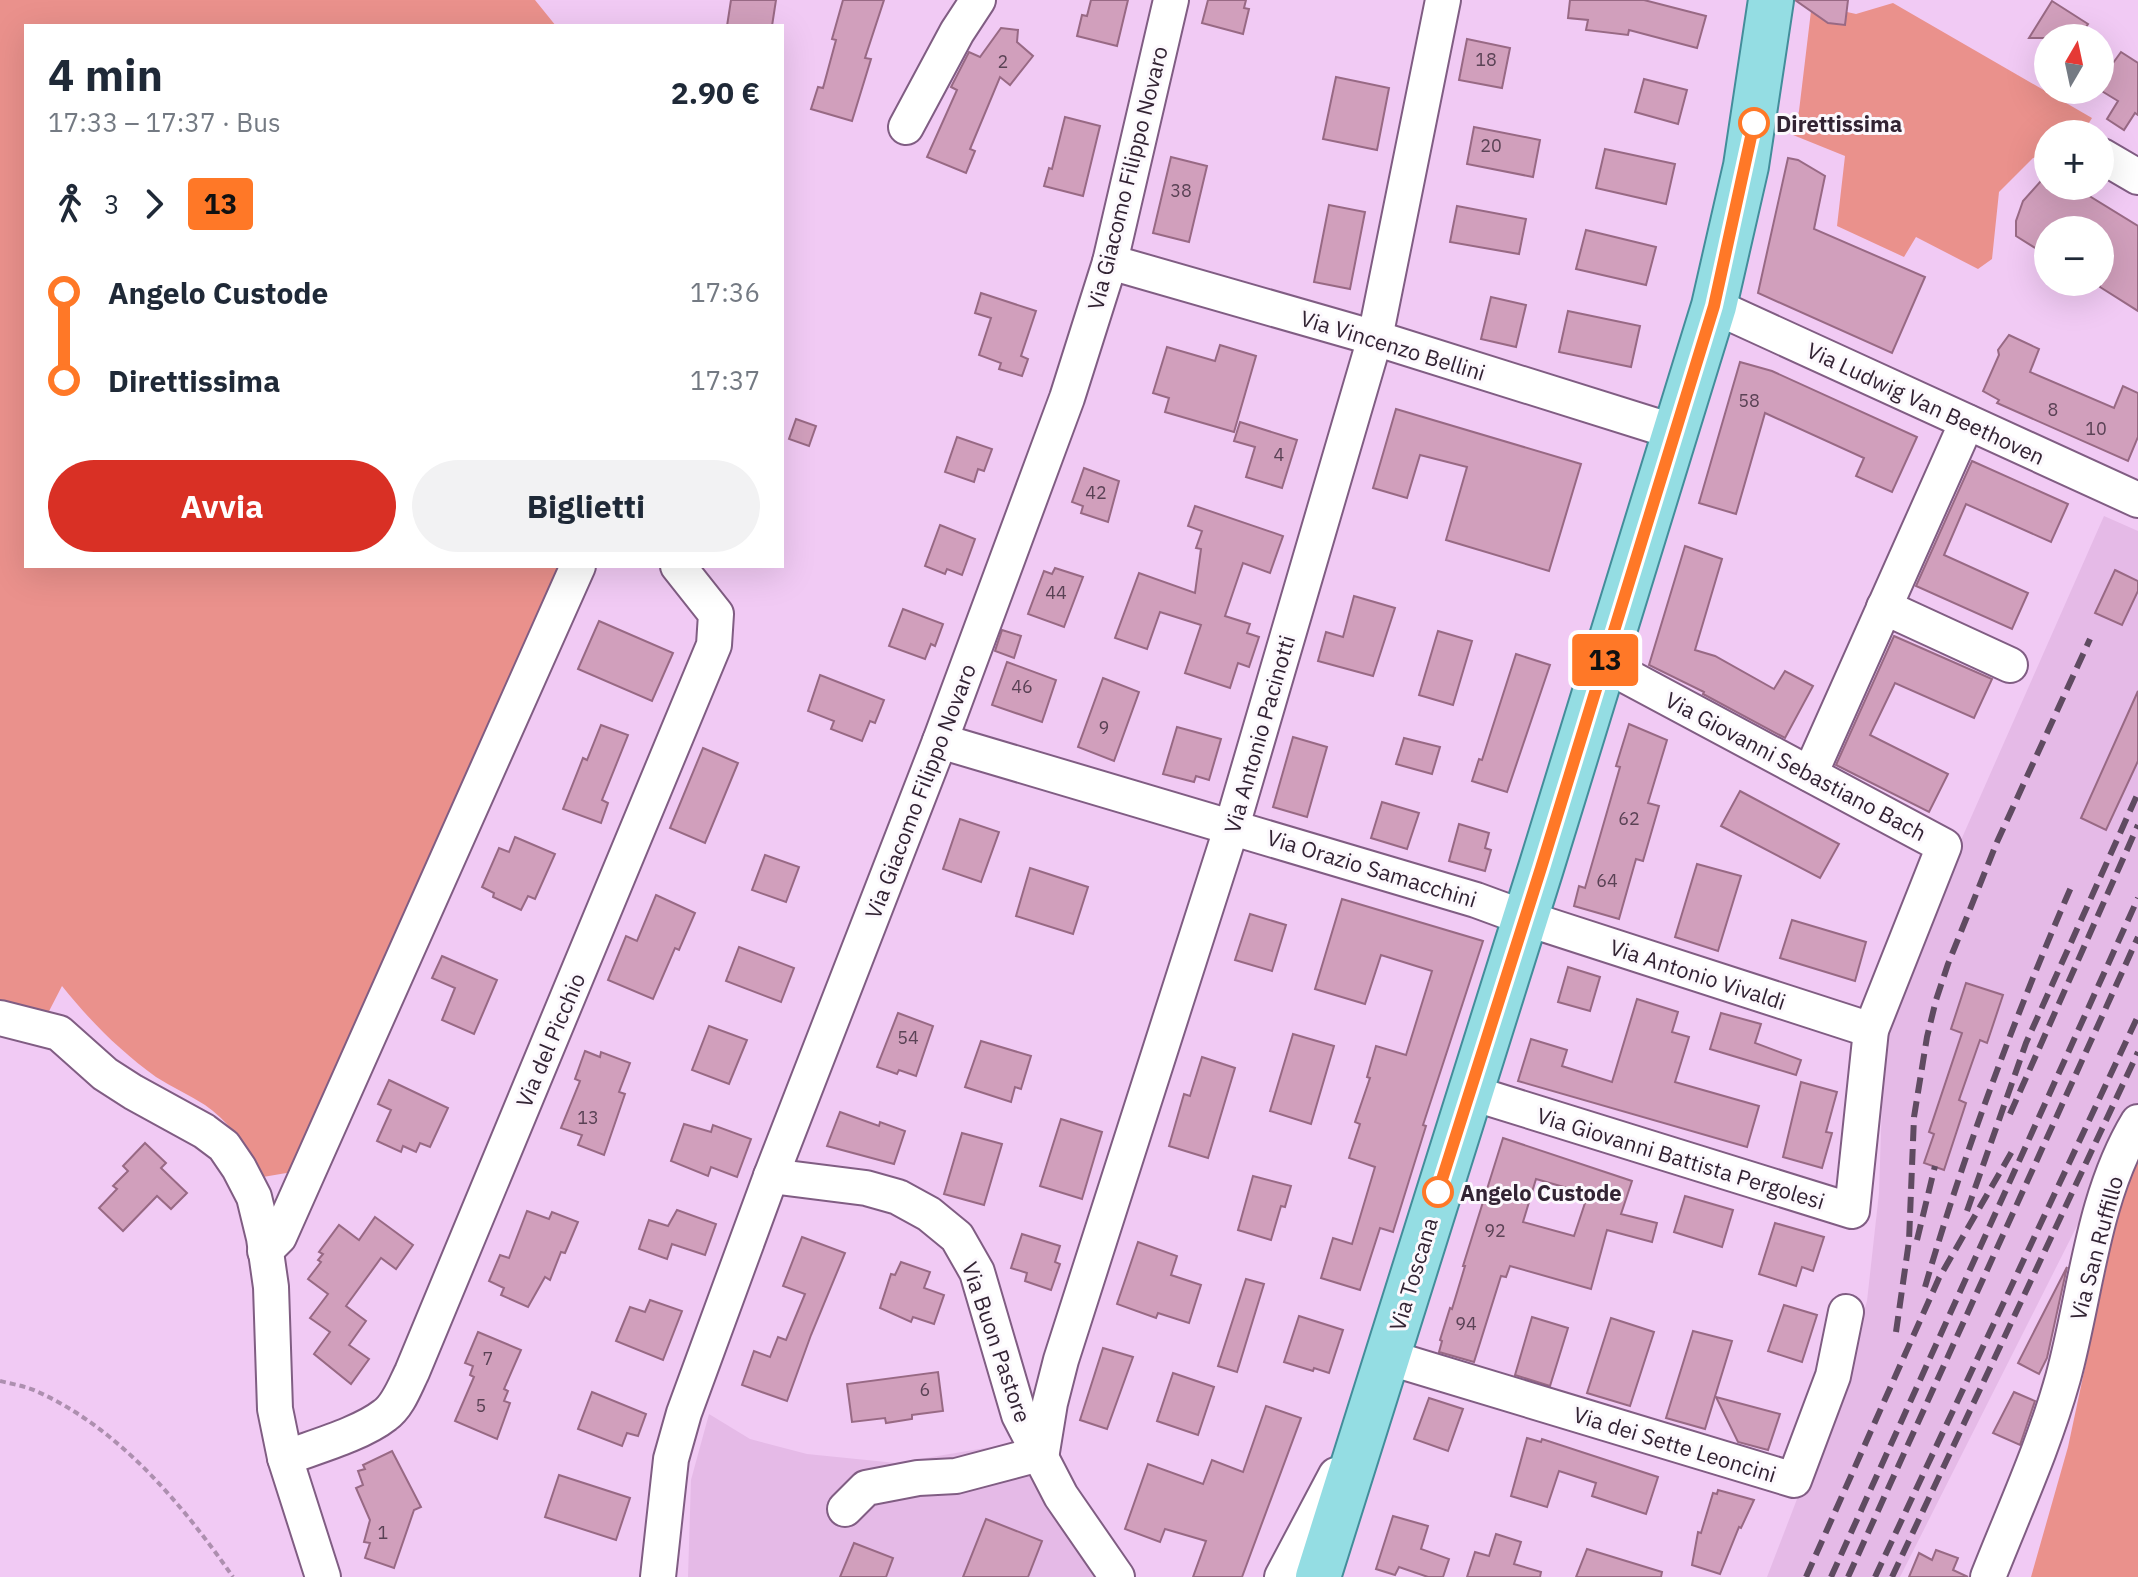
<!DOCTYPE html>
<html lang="it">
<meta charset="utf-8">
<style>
:root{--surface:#fff;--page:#f2f2f3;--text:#1f2937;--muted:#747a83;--accent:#d93025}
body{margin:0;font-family:"IBM Plex Sans",sans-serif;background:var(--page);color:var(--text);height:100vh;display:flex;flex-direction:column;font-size:30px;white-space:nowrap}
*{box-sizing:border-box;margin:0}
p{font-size:26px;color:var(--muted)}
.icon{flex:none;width:44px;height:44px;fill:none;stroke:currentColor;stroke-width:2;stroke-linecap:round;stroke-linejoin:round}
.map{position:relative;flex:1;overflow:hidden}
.sheet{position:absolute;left:24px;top:24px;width:760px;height:544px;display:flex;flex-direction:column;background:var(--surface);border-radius:0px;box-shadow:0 8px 32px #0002}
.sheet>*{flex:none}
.badge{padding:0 16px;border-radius:6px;font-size:28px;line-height:52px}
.needle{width:52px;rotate:9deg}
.tools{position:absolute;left:2034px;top:24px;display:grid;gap:16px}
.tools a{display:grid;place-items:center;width:80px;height:80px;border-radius:50%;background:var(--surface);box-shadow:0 8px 32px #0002;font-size:40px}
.map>.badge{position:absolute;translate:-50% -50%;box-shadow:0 0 0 4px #fff}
.legs{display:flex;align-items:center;gap:12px;height:88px;padding:0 24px;font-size:26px}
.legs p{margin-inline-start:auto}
.summary{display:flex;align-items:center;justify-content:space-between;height:136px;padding:0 24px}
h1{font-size:44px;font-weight:700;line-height:60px}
.action{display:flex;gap:16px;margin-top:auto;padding:16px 24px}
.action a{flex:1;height:92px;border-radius:48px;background:var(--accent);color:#fff;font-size:32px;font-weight:700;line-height:92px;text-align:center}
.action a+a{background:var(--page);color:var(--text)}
ul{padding:0 24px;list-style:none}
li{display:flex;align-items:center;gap:28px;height:88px;font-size:30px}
li i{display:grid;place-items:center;width:12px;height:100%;margin:0 10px;background:currentColor}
li i::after{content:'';width:20px;height:20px;margin:-10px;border:6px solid;border-radius:50%;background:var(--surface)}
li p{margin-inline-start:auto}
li:first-child i{background:linear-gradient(#0000 50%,currentColor 0)}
li:last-child i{background:linear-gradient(currentColor 50%,#0000 0)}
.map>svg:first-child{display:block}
.built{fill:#e5bae7}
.green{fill:#ea918c}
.building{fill:#d19fbc;stroke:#986984;stroke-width:2;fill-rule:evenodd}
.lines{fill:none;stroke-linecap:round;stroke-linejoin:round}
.minor-casing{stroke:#805d83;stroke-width:38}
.major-casing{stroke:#438d9a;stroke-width:48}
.path{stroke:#ad8faf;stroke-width:4;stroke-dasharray:6 4;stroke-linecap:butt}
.minor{stroke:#fff;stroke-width:34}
.major{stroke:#94dde3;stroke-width:44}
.rail{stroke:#5f4b61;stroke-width:6;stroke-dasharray:16 8;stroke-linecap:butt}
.line-1-casing{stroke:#fff;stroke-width:18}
.line-1{stroke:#ff7827;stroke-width:12}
.stop-1-dot{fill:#fff;stroke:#ff7827;stroke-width:4}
.labels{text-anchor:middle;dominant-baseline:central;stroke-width:6;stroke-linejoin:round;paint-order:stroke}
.number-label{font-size:18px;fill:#5a4255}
.stop-label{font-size:22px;font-weight:bold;fill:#322333;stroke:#fcf8fd;text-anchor:start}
.street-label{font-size:22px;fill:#322333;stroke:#fcf8fd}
</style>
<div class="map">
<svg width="2138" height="1577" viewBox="0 0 2138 1577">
<rect width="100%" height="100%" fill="#f1caf4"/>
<g class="built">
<polygon points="2104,516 2138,531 2138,1105 1900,1577 1767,1577 1846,1372 1867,1301 1879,1193 1884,1041 1954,856"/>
<polygon points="709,1414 750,1439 807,1454 896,1463 1009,1444 1097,1577 688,1577 691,1480"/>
</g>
<g class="green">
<path d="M0,0H535L556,26H26V566H572L304,1170L263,1177C248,1150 231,1123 205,1105C189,1095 172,1087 156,1077C120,1051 90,1021 62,986L46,1017L0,1010Z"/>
<polygon points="1893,3 2092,118 2082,134 2048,134 2048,155 2033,158 1999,192 1992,259 1978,269 1916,237 1904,257 1837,226 1845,156 1793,135 1799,111 1811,11 1828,23 1845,25 1847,12 1856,14"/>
<polygon points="2138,1151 2138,1577 2031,1577 2068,1447 2121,1199"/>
</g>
<g class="building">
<polygon points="731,0 776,0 772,26 727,26"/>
<polygon points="843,0 884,0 865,58 871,59 852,121 811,109 818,87 823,88 836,40 832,39"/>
<polygon points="1091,0 1128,0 1117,46 1077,36 1082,15 1087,16"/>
<polygon points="1208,0 1246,0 1244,8 1249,9 1243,34 1202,23"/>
<polygon points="1570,0 1644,0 1706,16 1697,48 1629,30 1628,35 1586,30 1588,20 1568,18"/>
<polygon points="1795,0 1848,0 1845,25 1828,23"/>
<polygon points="2052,1 2088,24 2079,38 2029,38"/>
<polygon points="1001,28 1018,30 1017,42 1033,56 1010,85 1000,77 970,149 975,151 966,173 927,157 957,90 951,87 969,52 980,57"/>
<polygon points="1467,39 1510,48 1502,88 1459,80"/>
<polygon points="2121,52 2138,63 2138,115 2135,113 2124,130 2107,119 2118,101 2100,90 2100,81"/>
<polygon points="1336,77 1389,88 1377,150 1323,139"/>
<polygon points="1644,79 1687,90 1678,124 1635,112"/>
<polygon points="1065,117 1100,126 1083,196 1044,186 1049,168 1052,169"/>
<polygon points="1474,127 1540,140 1533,177 1467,164"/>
<polygon points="1605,149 1675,164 1666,204 1596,188"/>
<polygon points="1171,157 1207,166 1189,242 1153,233"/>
<polygon points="1788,158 1798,160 1825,176 1814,229 1925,277 1892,353 1758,293"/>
<polygon points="2048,173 2048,186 2073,186 2138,226 2138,311 2100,287 2100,230 2048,230 2048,256 2016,236 2016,221 2023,201"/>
<polygon points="1329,205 1365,212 1350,289 1314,282"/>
<polygon points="1457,206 1526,219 1519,254 1450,242"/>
<polygon points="1586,230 1656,247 1646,285 1576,269"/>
<polygon points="981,293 1036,311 1021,356 1028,359 1022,376 999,369 1001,363 979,355 991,318 975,313"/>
<polygon points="1491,297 1526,305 1516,347 1481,339"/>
<polygon points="1568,311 1640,326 1631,367 1559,352"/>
<polygon points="2009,335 2039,349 2030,372 2114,408 2123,386 2138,393 2138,437 2128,461 1997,403 1999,400 1983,391 1999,355 1998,350"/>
<polygon points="1220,345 1256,356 1234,432 1165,412 1169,398 1153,393 1167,347 1215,361"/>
<polygon points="1740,362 1772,371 1917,437 1892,492 1856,476 1864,458 1765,413 1736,514 1699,503"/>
<polygon points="1396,409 1581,464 1549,571 1446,540 1467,467 1420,455 1407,498 1373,488"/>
<polygon points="796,419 816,426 809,446 789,439"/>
<polygon points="1240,422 1297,440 1282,488 1246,477 1255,447 1234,441"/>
<polygon points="957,437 992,449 984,471 978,469 974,482 945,472"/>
<polygon points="1972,461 2068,504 2051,542 1966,504 1944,555 2028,593 2012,629 1916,586"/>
<polygon points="1084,468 1119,481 1108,522 1081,513 1083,506 1072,502"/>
<polygon points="1195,506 1283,536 1270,573 1243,563 1225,616 1250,624 1247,633 1259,637 1249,667 1238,663 1230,688 1185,673 1201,625 1160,612 1147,649 1115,638 1139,573 1195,593 1201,549 1196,548 1202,531 1188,526"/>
<polygon points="940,525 975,539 962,575 947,569 945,574 925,566"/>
<polygon points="1685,546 1722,559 1695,650 1715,656 1774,689 1785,671 1813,686 1785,738 1703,694 1704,692 1649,665"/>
<polygon points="1055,568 1083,577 1064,627 1028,614 1044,571 1052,574"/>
<polygon points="2115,570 2138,581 2138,591 2122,625 2095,613"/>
<polygon points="1354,596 1395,608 1373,676 1318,661 1326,632 1343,637"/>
<polygon points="903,609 943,624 935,646 931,644 925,659 889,646"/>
<polygon points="599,621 673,653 652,701 578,669"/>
<polygon points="1002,630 1021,636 1014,658 995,651"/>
<polygon points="1438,631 1472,641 1453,705 1419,695"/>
<polygon points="1894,636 1992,679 1974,718 1895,683 1870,735 1948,774 1929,812 1836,765"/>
<polygon points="1516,654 1550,665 1507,792 1472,781 1479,759 1482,760"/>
<polygon points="1007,662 1056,680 1042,722 992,705"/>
<polygon points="820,675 884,700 875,723 870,721 862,741 831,729 834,721 808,711"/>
<polygon points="1103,678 1139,692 1114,761 1078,747"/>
<polygon points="2138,691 2138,761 2106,830 2081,818"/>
<polygon points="1629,724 1667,740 1648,803 1659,806 1643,861 1636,859 1619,919 1574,906 1579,886 1585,888 1620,767 1616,766"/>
<polygon points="601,725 628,735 602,800 608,803 601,823 563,809 583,758 587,760"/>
<polygon points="1177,727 1221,739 1209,780 1196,776 1194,782 1163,774"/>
<polygon points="1293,737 1327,747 1307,817 1273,807"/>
<polygon points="1404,738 1440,747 1432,774 1396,764"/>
<polygon points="703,748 738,763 705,843 670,828"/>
<polygon points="1740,791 1839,844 1820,878 1721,826"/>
<polygon points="1382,802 1419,813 1407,849 1371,838"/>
<polygon points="960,819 999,832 981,882 943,869"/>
<polygon points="1459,824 1489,833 1485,848 1491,850 1485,871 1449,861"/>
<polygon points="515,837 555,854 535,899 528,896 521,910 493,897 494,893 482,887 499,848 509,852"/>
<polygon points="765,855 799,867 786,902 752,890"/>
<polygon points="1697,864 1741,876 1718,951 1675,937"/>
<polygon points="1030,868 1088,887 1073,934 1016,916"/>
<polygon points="656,895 695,913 679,950 675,948 653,999 608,980 626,936 637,941"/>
<polygon points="1342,899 1483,941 1423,1125 1426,1126 1393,1232 1380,1228 1360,1290 1321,1278 1333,1238 1352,1244 1375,1167 1349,1158 1360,1124 1355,1122 1370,1078 1367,1077 1376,1046 1406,1055 1432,971 1381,955 1365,1004 1315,989"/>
<polygon points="1250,914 1286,925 1272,971 1235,960"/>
<polygon points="1792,920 1866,942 1855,981 1780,958"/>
<polygon points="739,947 794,968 781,1002 726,981"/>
<polygon points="442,956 497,980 474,1034 442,1020 455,988 432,978"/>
<polygon points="1568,967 1600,977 1590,1011 1558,1002"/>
<polygon points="1966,983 2003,995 1987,1043 1980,1040 1959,1100 1966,1103 1944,1170 1924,1163 1934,1134 1929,1132 1962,1033 1951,1029"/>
<polygon points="1637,999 1678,1012 1672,1032 1689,1037 1675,1082 1759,1106 1747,1147 1518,1081 1531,1039 1567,1050 1562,1066 1612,1082"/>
<polygon points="898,1013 933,1026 916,1076 899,1070 897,1074 877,1067"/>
<polygon points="1721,1013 1761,1024 1755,1043 1801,1060 1796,1075 1710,1049"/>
<polygon points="709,1026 747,1040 729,1084 692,1070"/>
<polygon points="1293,1034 1334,1046 1311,1124 1270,1111"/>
<polygon points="981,1041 1031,1056 1021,1089 1015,1087 1011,1102 965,1087"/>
<polygon points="585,1051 600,1057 601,1052 630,1063 619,1092 625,1094 604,1155 578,1145 582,1135 561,1128 580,1081 575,1079"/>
<polygon points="1202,1057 1235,1068 1208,1158 1169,1146 1184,1094 1190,1096"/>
<polygon points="389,1080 448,1108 430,1147 420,1143 416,1152 403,1146 401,1152 377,1141 391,1110 378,1104"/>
<polygon points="1801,1082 1837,1092 1826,1132 1832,1133 1822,1168 1783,1157"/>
<polygon points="840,1112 879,1126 880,1122 905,1131 894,1164 827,1146"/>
<polygon points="1061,1119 1102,1132 1082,1199 1040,1186"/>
<polygon points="684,1124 711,1132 713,1125 751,1139 737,1177 711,1167 708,1176 671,1161"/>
<polygon points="962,1133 1002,1144 984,1205 944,1194"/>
<path d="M1503,1138L1632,1181L1621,1214L1657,1223L1652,1242L1607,1230L1591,1289L1510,1266L1506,1277L1501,1276L1474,1362L1439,1352L1442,1341L1440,1340L1450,1308L1452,1309L1465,1266H1463ZM1536,1179L1588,1194L1574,1236L1523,1222Z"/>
<polygon points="145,1143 166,1163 161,1168 187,1193 171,1209 157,1196 123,1231 99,1208 117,1189 113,1186 128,1171 123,1166"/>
<polygon points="1253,1176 1291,1186 1285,1207 1281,1206 1271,1240 1238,1230"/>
<polygon points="1685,1196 1733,1210 1722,1247 1674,1232"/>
<polygon points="677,1210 716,1224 705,1255 672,1244 667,1259 639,1249 649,1220 668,1226"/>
<polygon points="527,1211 549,1219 552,1212 578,1222 565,1253 561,1252 550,1280 545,1277 528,1307 501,1295 504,1288 489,1281 500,1255 509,1258"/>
<polygon points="375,1217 413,1245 396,1269 381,1258 346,1306 366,1321 349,1345 369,1359 351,1384 314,1354 330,1332 310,1318 328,1294 308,1279 321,1262 318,1260 323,1254 319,1252 339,1225 359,1240"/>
<polygon points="1775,1223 1824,1237 1813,1271 1802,1267 1796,1286 1759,1274"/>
<polygon points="1022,1234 1060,1246 1055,1262 1060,1264 1051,1290 1025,1281 1027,1273 1011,1268"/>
<polygon points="802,1237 845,1253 811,1335 787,1401 742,1385 754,1351 770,1357 778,1337 786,1340 805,1294 783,1286"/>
<polygon points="1138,1242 1177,1256 1171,1275 1201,1285 1189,1323 1158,1313 1156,1318 1117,1304"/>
<polygon points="901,1262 930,1272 924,1288 944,1295 934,1324 913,1317 911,1322 880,1308 891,1274 895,1275"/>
<polygon points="2067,1267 2047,1358 2039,1374 2018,1363"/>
<polygon points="1246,1279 1264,1284 1237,1372 1218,1366"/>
<polygon points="650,1300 682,1311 663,1360 616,1341 630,1307 645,1312"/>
<polygon points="1784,1305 1817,1315 1802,1362 1768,1351"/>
<polygon points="1299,1316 1343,1330 1329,1373 1314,1368 1313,1371 1284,1362"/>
<polygon points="1532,1317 1568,1328 1550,1386 1515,1375"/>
<polygon points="1611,1318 1654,1332 1630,1406 1587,1393"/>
<polygon points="1693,1331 1732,1341 1705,1429 1666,1418"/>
<polygon points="478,1332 521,1350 504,1389 508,1391 504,1401 510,1403 497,1439 455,1421 474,1377 470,1375 473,1366 465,1363"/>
<polygon points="1103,1348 1133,1357 1107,1429 1080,1420"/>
<polygon points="938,1372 943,1411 912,1415 912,1419 886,1423 885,1418 852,1422 847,1384"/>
<polygon points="1173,1373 1214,1387 1198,1435 1157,1421"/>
<polygon points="592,1392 646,1414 638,1436 627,1433 622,1446 578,1429"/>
<polygon points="2014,1392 2035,1401 2020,1445 1993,1433"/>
<polygon points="1716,1397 1780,1414 1768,1450 1738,1442"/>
<polygon points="1429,1398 1463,1409 1448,1451 1414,1439"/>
<polygon points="1266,1406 1301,1418 1242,1577 1193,1577 1206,1541 1165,1529 1160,1542 1125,1529 1148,1464 1203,1484 1212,1460 1243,1472"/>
<polygon points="1527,1438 1541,1442 1542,1439 1658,1477 1646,1514 1592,1496 1596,1483 1559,1471 1547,1507 1511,1496"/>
<polygon points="392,1451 421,1507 414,1510 394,1568 365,1558 370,1543 364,1542 370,1520 356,1488 363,1485 358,1471 365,1469 363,1465"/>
<polygon points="559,1475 630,1498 616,1540 545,1517"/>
<polygon points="1718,1490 1754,1500 1741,1528 1739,1527 1720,1574 1692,1565 1698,1532 1701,1533 1713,1493 1717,1494"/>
<polygon points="1393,1516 1428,1526 1421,1549 1449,1559 1443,1577 1428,1577 1399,1567 1395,1575 1376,1569"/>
<polygon points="986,1519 1042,1541 1028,1577 963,1577"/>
<polygon points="1496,1534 1521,1542 1514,1564 1541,1572 1540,1577 1467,1577 1475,1552 1489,1556"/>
<polygon points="854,1543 893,1558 886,1577 840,1577"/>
<polygon points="1587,1549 1662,1572 1661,1577 1576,1577"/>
<polygon points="1936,1550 1958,1558 1953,1570 1968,1577 1909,1577 1919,1553 1932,1560"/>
</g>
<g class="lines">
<g class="minor-casing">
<g id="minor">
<polyline points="906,127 957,32 978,0"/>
<polyline points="2102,156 2138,177"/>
<polyline points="1110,262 1375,338 1675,432"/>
<polyline points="1714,306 2138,500"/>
<polyline points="1884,607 2010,665"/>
<polyline points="940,741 1476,900 1525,918 1871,1030"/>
<polyline points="1810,774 1967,422"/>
<polyline points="0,1018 59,1033 105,1074 133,1092 204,1131 224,1146 239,1168 254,1197 264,1238 271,1287 275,1409 285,1458 323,1577"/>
<polyline points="1469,1092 1852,1211 1871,1030 1944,846 1604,664"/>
<polyline points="771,1176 866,1188 898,1197 929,1214 957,1237 977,1272 1019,1415 1061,1496 1117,1577"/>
<polyline points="265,1251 279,1237 578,566"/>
<polyline points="1387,1357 1794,1480 1833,1376 1846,1312"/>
<path d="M285,1458C314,1447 361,1434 385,1415C398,1406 405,1386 412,1372L714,645L716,614L678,566"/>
<polyline points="1041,1458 1050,1403 1061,1360 1232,826 1375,338 1443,0"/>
<polyline points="845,1509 866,1488 918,1478 956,1476 1039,1454"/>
<polyline points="658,1577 671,1459 684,1413 771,1176 940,741 1067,398 1110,262 1171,0"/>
<polyline points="1282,1577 1336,1475"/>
<path d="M1988,1577C2014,1511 2044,1446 2063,1378C2086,1294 2092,1198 2138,1122"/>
</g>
</g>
<g class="major-casing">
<polyline id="major" points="1318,1577 1541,868 1714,306 1746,166 1771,0"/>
</g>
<path class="path" d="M0,1381C12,1384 25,1386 36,1391C119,1428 182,1504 233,1577"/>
<use href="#minor" class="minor"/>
<use href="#major" class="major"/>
<g class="rail">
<polyline points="2010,1114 2138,825"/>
<polyline points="1967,1211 2026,1043 2138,793"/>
<polyline points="1917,1240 1935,1166"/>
<path d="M1925,1287C1965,1150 2015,1016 2072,885"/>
<polyline points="1896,1332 1909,1241 1914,1117 1927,1037 1936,1000 1948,964 1997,842 2090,639"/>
<polyline points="1806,1577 1939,1278 2014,1148"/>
<polyline points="1831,1577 2138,898"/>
<polyline points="1848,1577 2138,937"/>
<polyline points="1875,1577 2138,1016"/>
<polyline points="1892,1577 2138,1052"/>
</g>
</g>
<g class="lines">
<g class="line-1-casing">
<polyline id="line-1" points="1438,1192 1541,868 1714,306 1754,123"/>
</g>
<use href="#line-1" class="line-1"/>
</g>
<g class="stop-1-dot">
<circle cx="1754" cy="123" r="14"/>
<circle cx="1438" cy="1192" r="14"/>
</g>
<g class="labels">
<g class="number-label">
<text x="1486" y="59">18</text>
<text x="1003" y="61">2</text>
<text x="1491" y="145">20</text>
<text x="1181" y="190">38</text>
<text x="1749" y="400">58</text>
<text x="2053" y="409">8</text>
<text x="2096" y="428">10</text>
<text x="1279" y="454">4</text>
<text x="1096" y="492">42</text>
<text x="1056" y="592">44</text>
<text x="1022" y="686">46</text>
<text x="1104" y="727">9</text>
<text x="1629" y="818">62</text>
<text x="1607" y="880">64</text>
<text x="908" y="1037">54</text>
<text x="588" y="1117">13</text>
<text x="1495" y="1230">92</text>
<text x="1466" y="1323">94</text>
<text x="488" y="1358">7</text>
<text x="925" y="1389">6</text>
<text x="481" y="1405">5</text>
<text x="383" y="1532">1</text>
</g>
<g class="stop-label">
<text x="1776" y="123">Direttissima</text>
<text x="1460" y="1192">Angelo Custode</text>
</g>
<g class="street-label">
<text transform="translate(1127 178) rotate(-76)">Via Giacomo Filippo Novaro</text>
<text transform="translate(1393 345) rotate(17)">Via Vincenzo Bellini</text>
<text transform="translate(1926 403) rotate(25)">Via Ludwig Van Beethoven</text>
<text transform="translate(1259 734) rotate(-74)">Via Antonio Pacinotti</text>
<text transform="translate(1796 766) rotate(28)">Via Giovanni Sebastiano Bach</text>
<text transform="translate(920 791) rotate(-69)">Via Giacomo Filippo Novaro</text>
<text transform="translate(1372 868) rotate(17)">Via Orazio Samacchini</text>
<text transform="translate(1698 974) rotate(18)">Via Antonio Vivaldi</text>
<text transform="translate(550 1040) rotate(-67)">Via del Picchio</text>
<text transform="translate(1681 1158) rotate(17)">Via Giovanni Battista Pergolesi</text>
<text transform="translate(2096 1248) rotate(-75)">Via San Ruffillo</text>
<text transform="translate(1413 1274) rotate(-73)">Via Toscana</text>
<text transform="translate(997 1342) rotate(71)">Via Buon Pastore</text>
<text transform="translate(1675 1444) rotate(17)">Via dei Sette Leoncini</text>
</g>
</g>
</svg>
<div class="tools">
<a><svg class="needle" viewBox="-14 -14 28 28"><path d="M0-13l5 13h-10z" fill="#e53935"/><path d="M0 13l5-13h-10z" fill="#747a83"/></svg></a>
<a>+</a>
<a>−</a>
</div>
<b class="badge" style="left:1605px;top:660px;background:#ff7827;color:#111">13</b>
<section class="sheet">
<div class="summary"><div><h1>4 min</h1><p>17:33 – 17:37 · Bus</p></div><b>2.90 €</b></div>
<div class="legs"><svg class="icon" aria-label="walk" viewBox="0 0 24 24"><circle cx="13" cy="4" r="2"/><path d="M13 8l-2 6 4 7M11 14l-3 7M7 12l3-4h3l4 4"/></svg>3<svg class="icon" aria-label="forward" viewBox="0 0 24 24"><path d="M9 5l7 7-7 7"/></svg><b class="badge" style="background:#ff7827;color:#111">13</b></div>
<ul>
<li><i style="color:#ff7827"></i><b>Angelo Custode</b><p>17:36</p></li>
<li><i style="color:#ff7827"></i><b>Direttissima</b><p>17:37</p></li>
</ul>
<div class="action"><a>Avvia</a><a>Biglietti</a></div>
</section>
</div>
